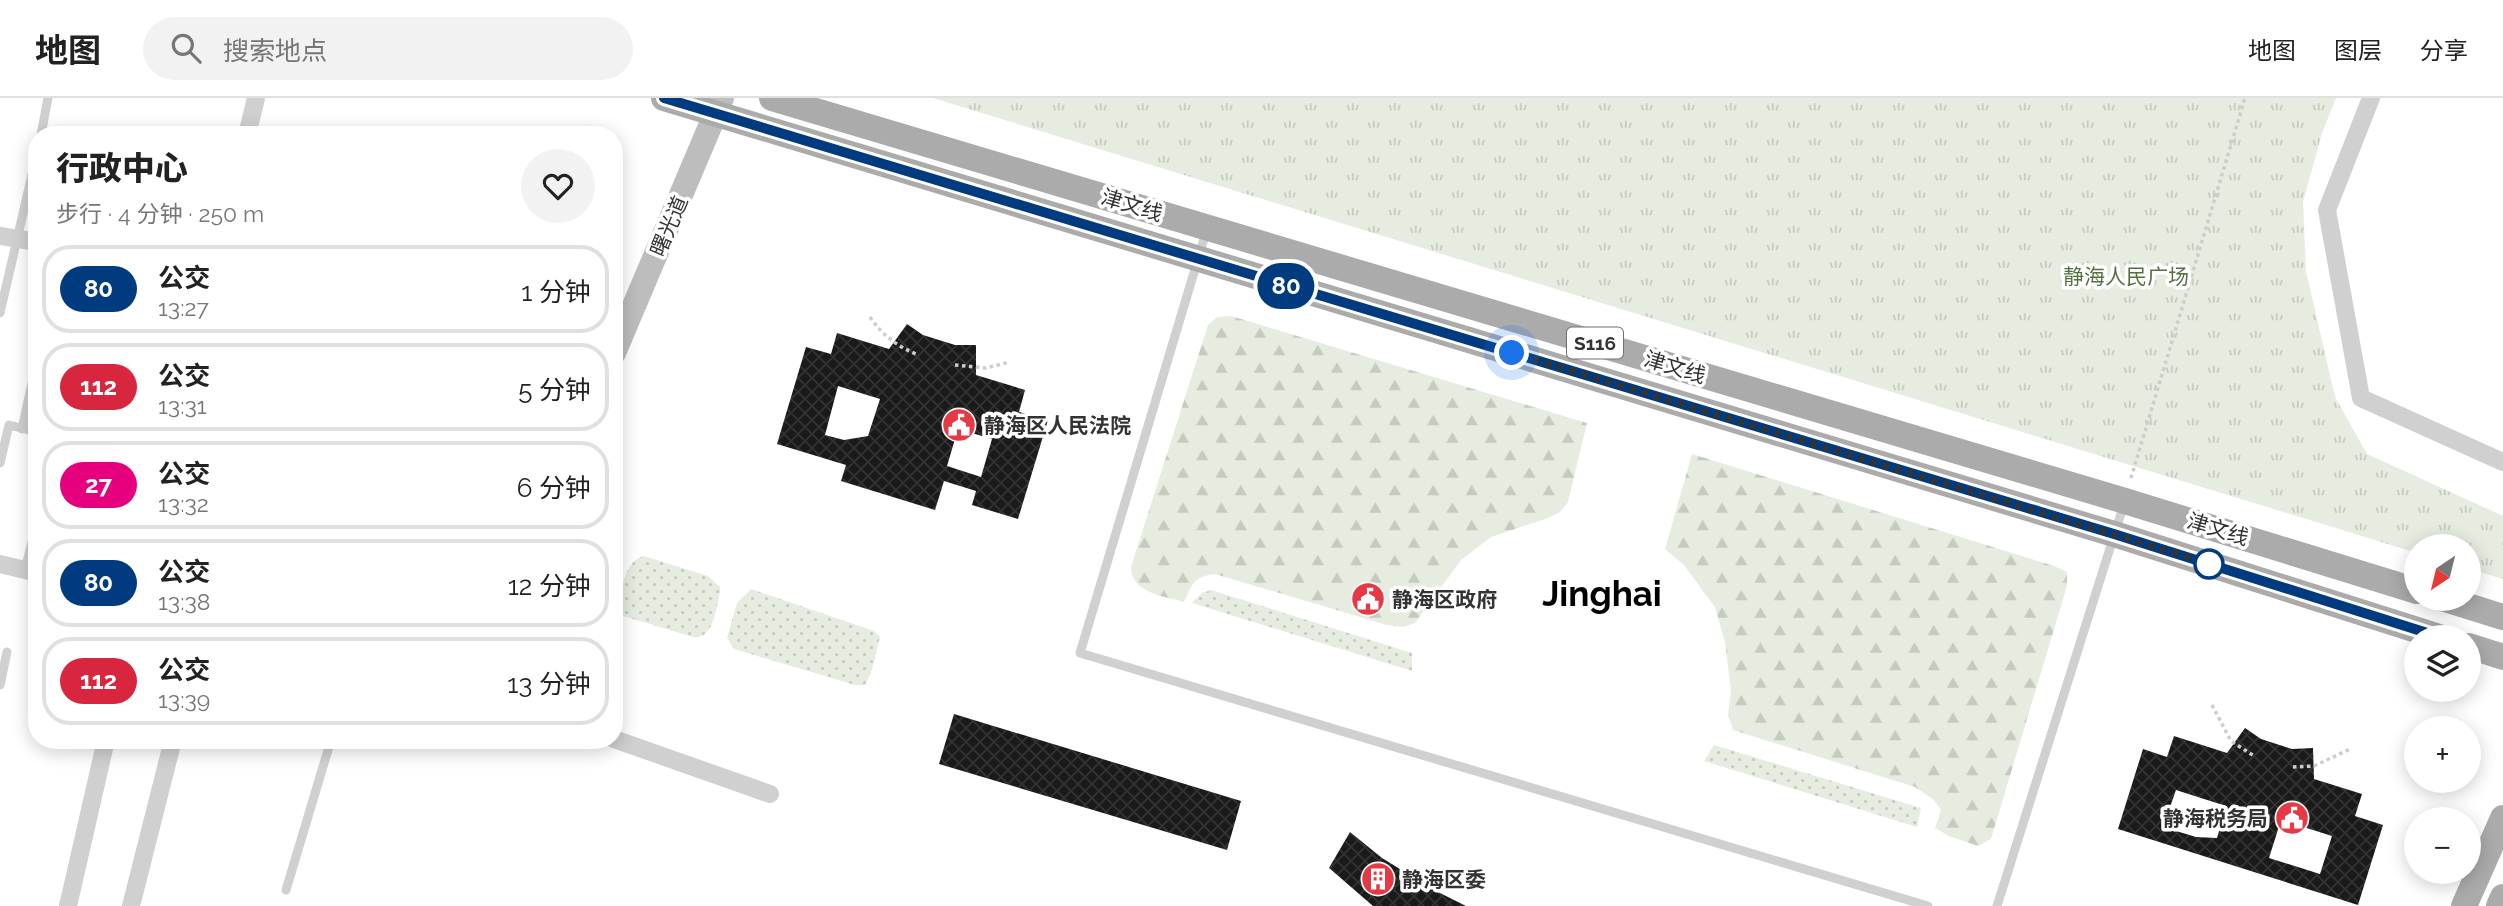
<!DOCTYPE html>
<html lang="zh">
<meta charset="utf-8">
<style>
:root{--surface:#fff;--page:#f2f2f2;--text:#222;--muted:#767676;--line:#e0e0e0}
body{margin:0;font-family:Raleway,"Noto Sans SC",sans-serif;background:var(--page);color:var(--text);height:100vh;display:flex;flex-direction:column;font-size:26px;white-space:nowrap}
*{box-sizing:border-box;margin:0}
p{font-size:23px;color:var(--muted)}
.icon{flex:none;width:38px;height:38px;fill:none;stroke:currentColor;stroke-width:2;stroke-linecap:round;stroke-linejoin:round}
.map{position:relative;flex:1;overflow:hidden}
.sheet{position:absolute;left:28px;top:28px;width:595px;height:623px;display:flex;flex-direction:column;background:var(--surface);border-radius:28px;box-shadow:0 4px 18px #0003}
.sheet>*{flex:none}
.badge{padding:0 14px;border-radius:23px;font-size:24px;line-height:46px}
.needle{width:46px;rotate:215deg}
.controls{position:absolute;left:2404px;top:436px;display:grid;gap:14px}
.controls a{display:grid;place-items:center;width:77px;height:77px;border-radius:50%;background:var(--surface);box-shadow:0 4px 18px #0003;font-size:35px}
.you{position:absolute;width:35px;height:35px;margin:-18px;border:5px solid #fff;border-radius:50%;background:#1a73e8;box-shadow:0 0 0 10px #1a73e833}
.map>.badge{position:absolute;translate:-50% -50%;box-shadow:0 0 0 4px #fff}
.round{display:grid;place-items:center;flex:none;width:74px;height:74px;border-radius:37px;background:var(--page)}
.headline{display:flex;align-items:center;justify-content:space-between;height:119px;padding:0 28px}
h1{font-size:33px;font-weight:800;line-height:52px}
ul{padding:0;list-style:none}
li{display:flex;align-items:center;gap:21px;height:88px;margin:0 14px 10px;padding:0 14px;border:4px solid var(--line);border-radius:28px}
li div{flex:1}
li b{display:block;font-size:26px}
li em{font-style:normal}
li .badge{min-width:77px;font-weight:700;text-align:center}
header{display:flex;align-items:center;gap:42px;box-sizing:border-box;height:98px;padding:0 35px;background:var(--surface);border-bottom:2px solid var(--line)}
header strong{font-size:33px}
nav{display:flex;gap:38px;margin-inline-start:auto;font-size:24px}
.search{width:490px;height:63px;background:var(--page);display:flex;align-items:center;gap:18px;box-sizing:border-box;padding:0 24px;border-radius:38px;color:var(--muted);font-size:26px}
.map>svg:first-child{display:block}
.grass{fill:url(#grass-dots)}
.forest{fill:url(#forest-firs)}
.park{fill:url(#park-tufts)}
.building{fill:url(#building-cross-hatch);fill-rule:evenodd}
.lines{fill:none;stroke-linecap:round;stroke-linejoin:round}
.path{stroke:#cdcdcd;stroke-width:3.5;stroke-dasharray:3.5 3.5;stroke-linecap:butt}
.lane{stroke:#d0d0d0;stroke-width:9}
.street{stroke:#d0d0d0;stroke-width:18}
.secondary{stroke:#bdbdbd;stroke-width:24}
.primary{stroke:#ababab;stroke-width:26}
.line-casing{stroke:#fff;stroke-width:16}
.line{stroke:#003b80;stroke-width:10}
.walk{stroke:#333;stroke-width:7;stroke-dasharray:0 12.6}
.stop-dot{fill:#fff;stroke:#003b80;stroke-width:3.5}
.labels{text-anchor:middle;dominant-baseline:central;stroke-width:7;stroke-linejoin:round;paint-order:stroke}
.shield{fill:#fff;stroke:#707070;stroke-width:2}
.shield-label{font-size:19px;font-weight:bold;fill:#333}
.street-label{font-size:21px;fill:#333;stroke:#fff}
.park-label{font-size:21px;fill:#56703f;stroke:#fff}
.poi-label{font-size:21px;font-weight:bold;fill:#333;stroke:#fff;text-anchor:start}
.town-label{font-size:35px;font-weight:bold;fill:#000;stroke:#fff}
</style>
<header>
<strong>地图</strong>
<div class="search"><svg class="icon" aria-label="search" viewBox="0 0 24 24"><circle cx="10" cy="10" r="6"/><path d="M15 15l6 6"/></svg>搜索地点</div>
<nav><a>地图</a><a>图层</a><a>分享</a></nav>
</header>
<div class="map">
<svg width="2503" height="808" viewBox="0 0 2503 808">
<defs>
<pattern id="grass-dots" width="8" height="8" patternUnits="userSpaceOnUse" patternTransform="scale(1.75)"><rect width="8" height="8" fill="#e6ecdf"/><path d="M2 2h.1M6 6h.1" fill="none" stroke="#c6cbc0" stroke-width="1.8" stroke-linecap="round"/></pattern>
<pattern id="forest-firs" width="22" height="20" patternUnits="userSpaceOnUse" patternTransform="scale(1.75)"><rect width="22" height="20" fill="#e6ecdf"/><path d="M5 1l3.5 6h-7zM16 11l3.5 6h-7z" fill="#c6cbc0"/></pattern>
<pattern id="park-tufts" width="24" height="20" patternUnits="userSpaceOnUse" patternTransform="scale(1.75)"><rect width="24" height="20" fill="#e6ecdf"/><path d="M3 7l-1-3M5 7V3M7 7l1-3M15 17l-1-3M17 17v-4M19 17l1-3" fill="none" stroke="#c6cbc0"/></pattern>
<pattern id="building-cross-hatch" width="8" height="8" patternUnits="userSpaceOnUse" patternTransform="scale(1.75)"><rect width="8" height="8" fill="#1a1a1a"/><path d="M0 0l8 8M0 8l8-8" fill="none" stroke="#333"/></pattern>
</defs>
<rect width="100%" height="100%" fill="#fff"/>
<g class="grass">
<path d="M644,458L708,478L720,489V494C716,509 714,542 693,539L623,518L618,511C622,494 623,463 644,458Z"/>
<polygon points="751,491 874,533 880,539 871,575 865,587 855,587 734,551 727,540 737,505"/>
<polygon points="1211,492 1412,555 1412,573 1192,505 1202,495"/>
<polygon points="1714,647 1921,710 1917,729 1704,663"/>
</g>
<g class="forest">
<path d="M1231,218L1587,325L1568,404L1560,414L1548,420L1491,439L1461,462L1415,525L1403,529L1387,527L1215,476C1193,479 1193,485 1184,504C1164,498 1131,495 1131,469L1208,227L1217,219Z"/>
<polygon points="1692,356 2054,468 2067,474 2067,488 1991,741 1978,748 1949,738 1935,730 1941,712 1934,702 1915,689 1733,632 1728,617 1731,593 1725,544 1715,509 1684,467 1665,451"/>
</g>
<polygon class="park" points="933,0 2336,0 2322,35 2303,104 2306,173 2335,299 2367,356 2503,418 2503,481 2469,471 2469,448 2417,448 2417,455"/>
<g class="building">
<path d="M907,226L923,237L955,247H976V277L1025,292L1019,314L1048,322L1018,421L972,407L976,393L944,383L935,412L841,383L846,367L777,346L806,249L831,256L837,235L889,251ZM838,288L880,301L868,338L844,342L825,337ZM958,331L992,341L981,379L947,368Z"/>
<polygon points="954,616 1241,703 1227,752 939,666"/>
<path d="M2245,630L2261,641L2292,651L2313,650L2314,681L2362,696L2355,718L2383,727L2358,807L2118,731L2143,651L2167,659L2174,638L2227,655ZM2176,692L2226,708L2217,740L2196,739L2163,729ZM2281,722L2332,738L2320,776L2269,760Z"/>
<polygon points="1350,734 1382,760 1434,792 1466,808 1373,808 1329,770"/>
</g>
<g class="lines">
<g class="path">
<path d="M870,219C882,237 897,248 916,256"/>
<polyline points="955,267 986,270 1010,264"/>
<polyline points="2131,380 2245,0"/>
<polyline points="2212,607 2231,643 2254,658"/>
<polyline points="2293,669 2314,668 2350,651"/>
</g>
<g class="lane">
<polyline points="41,37 48,0"/>
<polyline points="1207,131 1080,555 1928,808"/>
<polyline points="0,215 37,55"/>
<polyline points="22,331 37,262"/>
<polyline points="0,365 9,327 37,334"/>
<polyline points="25,472 37,424"/>
<polyline points="0,587 7,554"/>
<polyline points="286,792 331,642"/>
<polyline points="1997,808 2124,406"/>
</g>
<g class="street">
<polyline points="2371,0 2327,112 2361,300 2503,364"/>
<polyline points="247,37 256,0"/>
<polyline points="0,138 37,144"/>
<polyline points="0,466 37,475"/>
<polyline points="614,641 770,696"/>
<polyline points="68,808 106,642"/>
<polyline points="131,808 173,642"/>
</g>
<polyline class="secondary" points="614,255 722,0"/>
<g class="primary">
<polyline points="664,0 2114,436 2439,539"/>
<polyline points="772,0 2125,403 2417,493"/>
<polyline points="2442,500 2503,519"/>
<polyline points="2469,548 2503,559"/>
<polyline points="2464,808 2503,720"/>
<polyline points="2499,808 2503,799"/>
</g>
</g>
<g class="lines">
<g class="line-casing">
<polyline id="line" points="664,0 2114,436 2440,539"/>
</g>
<use href="#line" class="line"/>
<polyline class="walk" points="1512,255 2214,467 2209,466"/>
</g>
<defs>
<g id="civic-disc" transform="scale(1.75)"><circle r="9.5" fill="#e63946" stroke="#fff"/><path d="M-.6-6.5H3V-4.5H.6V-3L4-1V1h2V6H-6V1h2V-1L-.6-3ZM-1.2 2.5V6h2.4V2.5Z" fill="#fff"/></g>
<g id="building-disc" transform="scale(1.75)"><circle r="9.5" fill="#e63946" stroke="#fff"/><path d="M-4-6H4V6H1V3H-1V6H-4ZM-2.5-4.3h1.7v1.8h-1.7ZM.8-4.3h1.7v1.8H.8ZM-2.5-1h1.7V.8h-1.7ZM.8-1h1.7V.8H.8Z" fill="#fff"/></g>
</defs>
<g fill-rule="evenodd">
<use href="#civic-disc" x="959" y="327"/>
<use href="#civic-disc" x="1368" y="501"/>
<use href="#civic-disc" x="2292" y="720"/>
<use href="#building-disc" x="1378" y="781"/>
</g>
<circle class="stop-dot" cx="2209" cy="466" r="14"/>
<g class="labels">
<rect class="shield" x="1567" y="229.5" width="56" height="31" rx="5"/>
<g class="shield-label">
<text x="1595" y="245">S116</text>
</g>
<g class="street-label">
<text transform="translate(1132 107) rotate(17)">津文线</text>
<text transform="translate(669 128) rotate(-67)">曙光道</text>
<text transform="translate(1675 269) rotate(17)">津文线</text>
<text transform="translate(2218 431) rotate(17)">津文线</text>
</g>
<g class="park-label">
<text x="2126" y="178">静海人民广场</text>
</g>
<g class="poi-label">
<text x="984" y="327">静海区人民法院</text>
<text x="1392" y="501">静海区政府</text>
<text x="2268" y="720" text-anchor="end">静海税务局</text>
<text x="1402" y="781">静海区委</text>
</g>
<g class="town-label">
<text x="1602" y="495">Jinghai</text>
</g>
</g>
</svg>
<div class="controls">
<a><svg class="needle" viewBox="-14 -14 28 28"><path d="M0-13l5 13h-10z" fill="#e53935"/><path d="M0 13l5-13h-10z" fill="#767676"/></svg></a>
<a><svg class="icon" aria-label="layers" viewBox="0 0 24 24"><path d="M12 4l9 5-9 5-9-5zM3 14l9 5 9-5"/></svg></a>
<a>+</a>
<a>−</a>
</div>
<div class="you" style="left:1512px;top:255px"></div>
<b class="badge" style="left:1286px;top:188px;background:#003b80;color:#fff">80</b>
<section class="sheet">
<div class="headline"><div><h1>行政中心</h1><p>步行 · 4 分钟 · 250 m</p></div><a class="round"><svg class="icon" aria-label="heart" viewBox="0 0 24 24"><path d="M12 20l-8-8c-3-5 5-10 8-4 3-6 11-1 8 4z"/></svg></a></div>
<ul>
<li><span class="badge" style="background:#003b80;color:#fff">80</span><div><b>公交</b><p>13:27</p></div><em>1 分钟</em></li>
<li><span class="badge" style="background:#d7263d;color:#fff">112</span><div><b>公交</b><p>13:31</p></div><em>5 分钟</em></li>
<li><span class="badge" style="background:#e6007e;color:#fff">27</span><div><b>公交</b><p>13:32</p></div><em>6 分钟</em></li>
<li><span class="badge" style="background:#003b80;color:#fff">80</span><div><b>公交</b><p>13:38</p></div><em>12 分钟</em></li>
<li><span class="badge" style="background:#d7263d;color:#fff">112</span><div><b>公交</b><p>13:39</p></div><em>13 分钟</em></li>
</ul>
</section>
</div>
